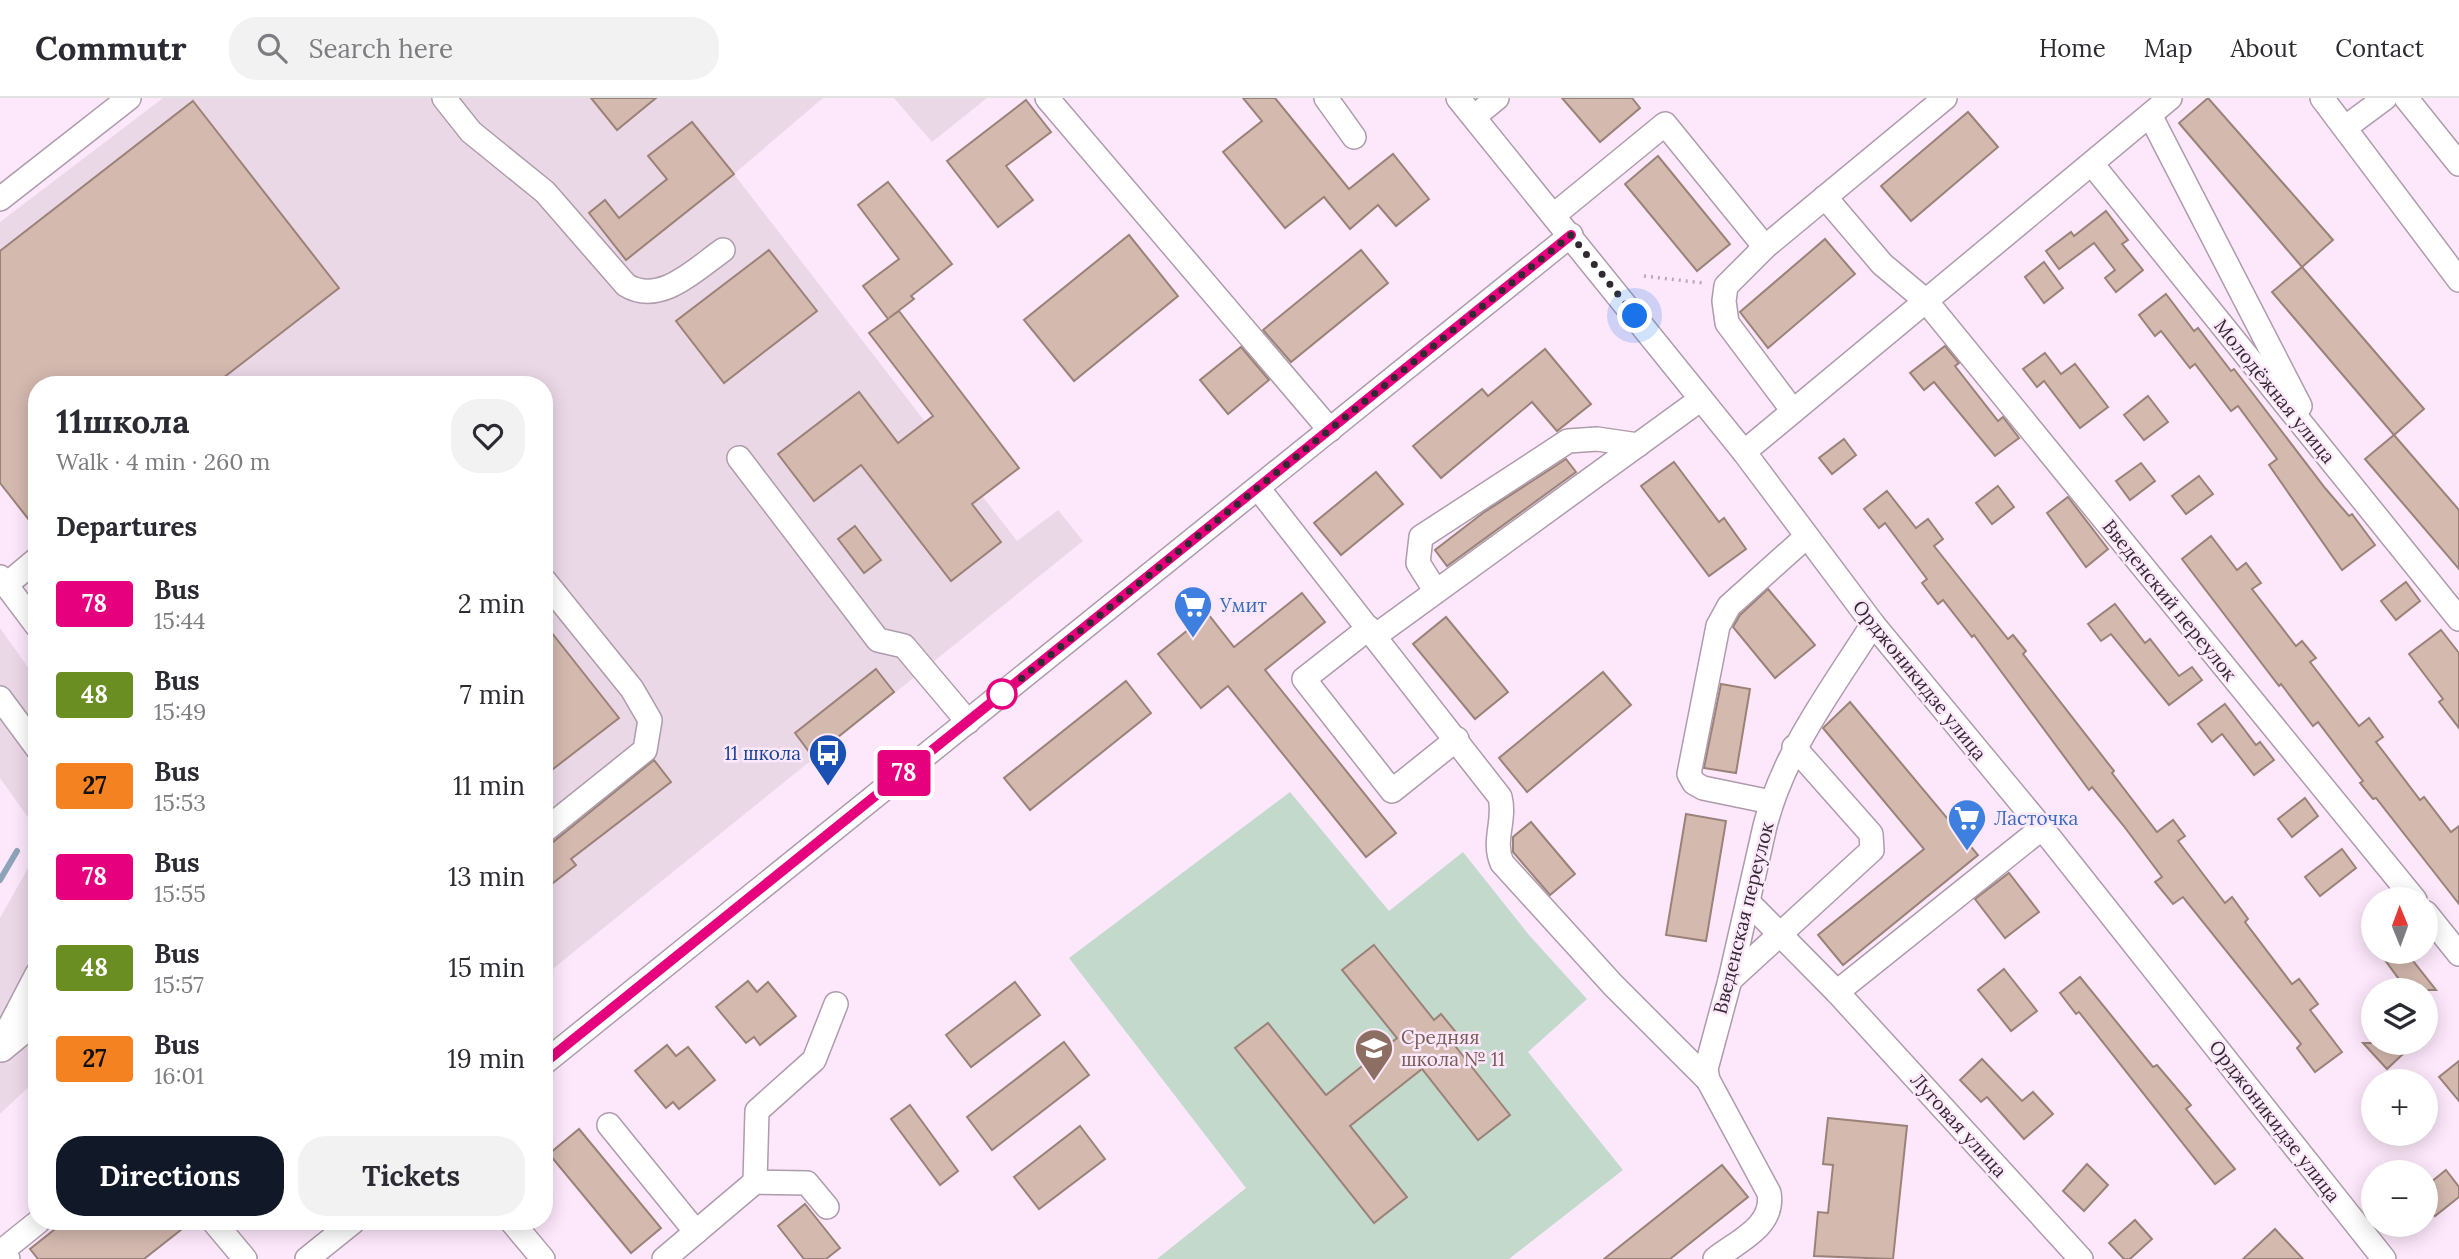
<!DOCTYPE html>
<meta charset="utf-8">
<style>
:root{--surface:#fff;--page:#f2f2f3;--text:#2b2b33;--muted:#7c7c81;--line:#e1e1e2;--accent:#111827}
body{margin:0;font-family:Lora,serif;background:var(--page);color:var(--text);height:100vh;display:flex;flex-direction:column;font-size:26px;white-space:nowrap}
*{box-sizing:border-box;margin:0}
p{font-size:23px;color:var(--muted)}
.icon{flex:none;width:38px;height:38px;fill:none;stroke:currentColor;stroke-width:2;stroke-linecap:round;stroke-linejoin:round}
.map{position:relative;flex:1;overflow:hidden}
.sheet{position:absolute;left:28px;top:278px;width:525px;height:854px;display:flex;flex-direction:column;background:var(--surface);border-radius:28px;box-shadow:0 4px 18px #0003}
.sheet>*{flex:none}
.badge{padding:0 14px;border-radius:5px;font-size:24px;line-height:46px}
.needle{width:46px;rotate:359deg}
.tools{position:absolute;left:2361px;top:789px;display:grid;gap:14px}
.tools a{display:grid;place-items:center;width:77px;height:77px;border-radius:50%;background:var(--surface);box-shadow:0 4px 18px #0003;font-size:35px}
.you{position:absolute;width:35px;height:35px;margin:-18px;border:5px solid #fff;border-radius:50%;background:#1a73e8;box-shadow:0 0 0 10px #1a73e833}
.map>.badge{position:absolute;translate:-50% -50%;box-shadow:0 0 0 4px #fff}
h2{padding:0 28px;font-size:26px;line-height:63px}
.round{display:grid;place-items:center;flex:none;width:74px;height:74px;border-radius:28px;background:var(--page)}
.headline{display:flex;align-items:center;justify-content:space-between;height:119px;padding:0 28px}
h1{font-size:33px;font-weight:700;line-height:52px}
.primary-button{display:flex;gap:14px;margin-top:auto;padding:14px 28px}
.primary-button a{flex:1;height:80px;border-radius:28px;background:var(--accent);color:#fff;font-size:28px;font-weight:700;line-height:80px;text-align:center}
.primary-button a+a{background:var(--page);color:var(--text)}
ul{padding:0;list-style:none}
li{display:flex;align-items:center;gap:21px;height:91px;padding:0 28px}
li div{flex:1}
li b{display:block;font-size:26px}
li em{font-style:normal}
li .badge{min-width:77px;font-weight:700;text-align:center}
header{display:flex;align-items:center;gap:42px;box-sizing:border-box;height:98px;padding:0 35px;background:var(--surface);border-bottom:2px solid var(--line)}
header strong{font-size:33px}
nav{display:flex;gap:38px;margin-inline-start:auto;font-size:24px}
.search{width:490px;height:63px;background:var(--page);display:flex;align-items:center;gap:18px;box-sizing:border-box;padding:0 24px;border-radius:28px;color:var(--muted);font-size:26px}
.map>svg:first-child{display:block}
.industrial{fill:#ebd8e7}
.green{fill:#c3d9cc}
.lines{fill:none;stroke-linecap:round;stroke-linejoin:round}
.stream{stroke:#8ea3b9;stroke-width:6}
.building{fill:#d4b9af;stroke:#9b8279;stroke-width:2}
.minor-casing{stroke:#ae9bac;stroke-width:26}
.path{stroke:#b8a8b6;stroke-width:3.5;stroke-dasharray:2 5;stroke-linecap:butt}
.minor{stroke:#fff;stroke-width:23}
.line-casing{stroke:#fff;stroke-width:16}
.line{stroke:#e6007e;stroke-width:10}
.walk{stroke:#322a31;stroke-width:7;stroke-dasharray:0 12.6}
.stop-dot{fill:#fff;stroke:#e6007e;stroke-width:3.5}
.labels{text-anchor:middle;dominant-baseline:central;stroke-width:5;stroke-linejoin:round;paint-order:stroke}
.street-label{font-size:19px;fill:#322a31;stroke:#fde8fb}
.shop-label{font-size:19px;fill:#366cbe;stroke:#fde8fb;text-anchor:start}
.transit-label{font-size:19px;fill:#164399;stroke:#fde8fb;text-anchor:end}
.education-label{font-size:19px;fill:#785e54;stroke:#fde8fb;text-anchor:start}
</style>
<header>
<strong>Commutr</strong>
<div class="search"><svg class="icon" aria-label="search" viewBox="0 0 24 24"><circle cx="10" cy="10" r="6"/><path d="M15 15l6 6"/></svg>Search here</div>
<nav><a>Home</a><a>Map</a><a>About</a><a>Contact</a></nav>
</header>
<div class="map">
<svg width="2459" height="1161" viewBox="0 0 2459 1161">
<rect width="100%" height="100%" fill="#fde8fb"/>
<g class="industrial">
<polygon points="163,0 823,0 734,76 1017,443 1058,412 1083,443 544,878 544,287 37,287 37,432 0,385 0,124"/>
<polygon points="894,0 987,0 932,44"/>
<polygon points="0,530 37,582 37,732 0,680"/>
<polygon points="37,754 37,981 0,1016 0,820"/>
</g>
<polygon class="green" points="1290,694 1389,813 1463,754 1529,837 1587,901 1528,954 1623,1072 1509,1161 1157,1161 1246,1090 1069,860"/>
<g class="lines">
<polyline class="stream" points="0,782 17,753"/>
</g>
<g class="building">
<polygon points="591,0 656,0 617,32"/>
<polygon points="1243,0 1275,0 1349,91 1393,56 1429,101 1396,128 1378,107 1350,131 1324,99 1285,130 1223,54 1262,23"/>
<polygon points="1562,0 1632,0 1640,10 1600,44"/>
<polygon points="2208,0 2333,142 2302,169 2179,25"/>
<polygon points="1026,2 1051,34 1006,68 1033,102 998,129 947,63"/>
<polygon points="193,3 339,190 214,287 37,287 37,432 0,385 0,153"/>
<polygon points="1968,14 1998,49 1911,123 1881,88"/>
<polygon points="692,24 734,76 626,162 589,115 605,102 619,120 667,81 648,58"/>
<polygon points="1658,58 1730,146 1697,173 1625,86"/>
<polygon points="888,84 952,166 911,198 914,201 889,220 899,213 1019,370 972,406 1001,444 951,483 861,367 814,403 778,356 859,294 898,345 933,318 869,235 888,221 863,188 899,161 858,107"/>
<polygon points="2106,113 2128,142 2122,146 2143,172 2116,194 2105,180 2115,172 2094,145 2059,171 2046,153 2071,134 2074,138"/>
<polygon points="1129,137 1178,198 1074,283 1024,222"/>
<polygon points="1825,141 1855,176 1768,250 1740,214"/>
<polygon points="769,152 817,213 724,285 676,223"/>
<polygon points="1361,152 1388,185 1291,264 1263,232"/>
<polygon points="2044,164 2063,190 2044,205 2025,179"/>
<polygon points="2302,169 2424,311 2394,337 2272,194"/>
<polygon points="2166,196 2194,233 2198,230 2231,273 2234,271 2325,390 2349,418 2352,416 2375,447 2342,472 2269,367 2277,361 2238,308 2231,313 2195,266 2190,270 2161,233 2155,238 2139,217"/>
<polygon points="1945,248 1959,265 1955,268 1998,323 2003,319 2019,340 1995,358 1934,284 1924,292 1910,275"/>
<polygon points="1241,249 1269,282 1228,316 1200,282"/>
<polygon points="1545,251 1591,306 1557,333 1532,304 1441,380 1413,348 1482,291 1488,298"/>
<polygon points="2045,255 2061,276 2075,266 2108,309 2080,330 2044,283 2037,289 2023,271"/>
<polygon points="2148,298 2168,324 2144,342 2124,317"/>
<polygon points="2394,337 2459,412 2459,471 2365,361"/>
<polygon points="1844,341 1856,357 1832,376 1819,360"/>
<polygon points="1566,361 1576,374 1447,468 1435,452 1483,415"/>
<polygon points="1674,364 1719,424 1724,420 1746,451 1709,478 1641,388"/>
<polygon points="2141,365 2155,383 2130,402 2116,383"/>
<polygon points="1376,374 1403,406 1341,457 1314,425"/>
<polygon points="2199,378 2213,396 2186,416 2172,398"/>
<polygon points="1998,388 2014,409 1992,426 1976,405"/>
<polygon points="1887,393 1916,430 1928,421 1943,441 1934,448 2008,541 2013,537 2026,553 2023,556 2114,673 2112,675 2157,734 2173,722 2185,738 2178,743 2225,805 2232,799 2248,821 2245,824 2292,886 2299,881 2318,906 2310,912 2342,954 2315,974 2297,950 2301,946 2183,799 2173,806 2155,784 2162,779 2123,727 2092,689 2089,692 1974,537 1972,539 1943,502 1938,506 1922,485 1927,481 1885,425 1879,430 1864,411"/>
<polygon points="2068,399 2108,451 2086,469 2047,415"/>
<polygon points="855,428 881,462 864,475 838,441"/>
<polygon points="2211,438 2237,472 2246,465 2261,485 2252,491 2296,548 2302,543 2316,560 2310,564 2359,628 2369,620 2383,639 2376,644 2420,702 2424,699 2451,734 2459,728 2459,806 2376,700 2373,701 2360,685 2363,683 2318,624 2313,628 2281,586 2279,588 2182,461"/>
<polygon points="2406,484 2420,503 2396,522 2381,503"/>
<polygon points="1768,491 1815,547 1775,580 1733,529 1740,517"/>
<polygon points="1302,495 1325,524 1265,572 1396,735 1366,759 1228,588 1201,610 1158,556 1208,516 1234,549"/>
<polygon points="2115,506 2145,545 2150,541 2179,578 2192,569 2202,582 2169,607 2111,536 2101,543 2088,526"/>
<polygon points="1446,519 1508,594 1475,621 1413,546"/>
<polygon points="544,525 619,620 544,678"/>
<polygon points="2441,532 2459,555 2459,630 2439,604 2443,601 2409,556"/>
<polygon points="876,571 894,594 813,659 795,635"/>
<polygon points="1603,574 1631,607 1527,694 1499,660"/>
<polygon points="1126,583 1151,615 1030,712 1004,680"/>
<polygon points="1721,586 1750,591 1736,675 1704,670"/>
<polygon points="1850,604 1978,757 1843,867 1818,837 1924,751 1823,630"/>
<polygon points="2225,606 2256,647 2260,644 2274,662 2254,677 2222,636 2212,644 2198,626"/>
<polygon points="654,662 671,684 571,761 576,767 544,792 544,747 553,744"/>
<polygon points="2305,700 2318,718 2292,739 2278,721"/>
<polygon points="1686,716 1726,723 1706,843 1666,837"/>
<polygon points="1531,724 1575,776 1550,797 1513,754 1513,739"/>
<polygon points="2342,751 2356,770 2320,798 2305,779"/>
<polygon points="2009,775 2039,814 2005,840 1975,801"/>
<polygon points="1374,847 1434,922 1441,916 1459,938 1452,944 1510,1017 1478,1042 1422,971 1350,1028 1407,1099 1374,1125 1235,950 1268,925 1326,997 1397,940 1342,872"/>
<polygon points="2379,854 2406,854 2436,892 2407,892"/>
<polygon points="2004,871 2037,913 2011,933 1978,892"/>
<polygon points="2080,879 2153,969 2157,967 2191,1007 2186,1011 2235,1071 2215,1086 2079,914 2076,916 2060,895"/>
<polygon points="748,883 757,894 768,884 796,918 760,947 754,939 746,945 716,909"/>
<polygon points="1015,884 1040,917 971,969 946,937"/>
<polygon points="1064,944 1089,977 992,1052 967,1019"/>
<polygon points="2363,945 2394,945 2404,955 2387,971"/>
<polygon points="667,947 676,958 688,949 715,982 679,1011 673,1004 666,1010 635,973"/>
<polygon points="1982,961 2022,1003 2033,994 2053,1016 2024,1041 1987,999 1981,1004 1960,982"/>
<polygon points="2459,963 2459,1003 2439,979"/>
<polygon points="910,1007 958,1073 940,1087 891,1021"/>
<polygon points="1828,1020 1907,1028 1893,1161 1814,1158 1818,1114 1828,1115 1833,1067 1823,1066"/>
<polygon points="1080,1028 1105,1061 1039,1111 1014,1079"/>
<polygon points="579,1031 661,1130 631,1155 549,1056"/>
<polygon points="2087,1066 2108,1087 2084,1113 2063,1093"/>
<polygon points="1722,1067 1748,1099 1670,1161 1604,1161"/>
<polygon points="2446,1072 2459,1089 2459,1099 2435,1118 2426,1107 2426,1088"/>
<polygon points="805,1106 840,1150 826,1161 804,1161 778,1128"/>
<polygon points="2135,1122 2152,1141 2130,1161 2124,1161 2109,1145"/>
<polygon points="64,1124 191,1124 144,1161 38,1161 30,1151"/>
<polygon points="2275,1131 2303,1161 2243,1161"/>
</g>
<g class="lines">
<g class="minor-casing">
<g id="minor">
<path d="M444,0L471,34L545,94L626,187C660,208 696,171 723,152"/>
<polyline points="1047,0 1330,332"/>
<polyline points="1326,0 1354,39"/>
<polyline points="1458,0 1744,354 1873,526 2042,730 2384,1161"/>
<polyline points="2322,0 2459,182"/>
<polyline points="2406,0 2459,66"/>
<polyline points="2150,17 2300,308"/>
<polyline points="1474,19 1497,0"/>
<polyline points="2346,29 2385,0"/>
<polyline points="2092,66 2459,521"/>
<polyline points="1825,99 1882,166 1926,203 2415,802"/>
<polyline points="0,101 129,0"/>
<polyline points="1554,117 1665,26 1765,149"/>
<polyline points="1793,313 1727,225 1724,203 1726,188 1765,149 1945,0"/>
<polyline points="1744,354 2170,0"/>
<polyline points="739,360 878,542 904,548 968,624"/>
<path d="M1258,390L1500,699C1506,722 1492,743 1502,765L1613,887L1708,982"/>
<polyline points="0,479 37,528"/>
<polyline points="544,482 632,591 650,622 645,652 544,733"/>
<polyline points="6,487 37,461"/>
<polyline points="1435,492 1418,465 1421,439 1568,343 1597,341 1638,347"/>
<polyline points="1369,530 1304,581 1392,693 1457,641"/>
<polyline points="1375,538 1701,301"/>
<polyline points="0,600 37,650"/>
<polyline points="1771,704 1703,690 1694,685 1689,676 1718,528 1729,508 1806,439"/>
<polyline points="1748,804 1837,894 2081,1161"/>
<polyline points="2426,815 2459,856"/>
<polyline points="1730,882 1872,752 1871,736 1794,649"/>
<polyline points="1837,894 2042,730"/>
<polyline points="0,947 37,876"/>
<polyline points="2,952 37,923"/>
<polyline points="544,965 1571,137"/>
<polyline points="609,1027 696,1134"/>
<polyline points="755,1084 757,1013 814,962 836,906"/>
<polyline points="214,1124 245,1161"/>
<polyline points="512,1124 543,1161"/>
<polyline points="8,1161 2,1153 38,1124"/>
<polyline points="307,1161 353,1124"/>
<polyline points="664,1161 755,1084 807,1085 827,1109"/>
<path d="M1715,1161C1738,1143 1775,1128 1769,1095L1708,982L1706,971L1730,882L1765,728C1784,653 1832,591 1873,526"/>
</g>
</g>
<polyline class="path" points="1644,178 1703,185"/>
<use href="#minor" class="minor"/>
</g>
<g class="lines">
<g class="line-casing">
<polyline id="line" points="544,965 1571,137"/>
</g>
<use href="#line" class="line"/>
<polyline class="walk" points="1002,596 1571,137 1635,218"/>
</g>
<defs>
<g id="supermarket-pin" transform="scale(2.0125)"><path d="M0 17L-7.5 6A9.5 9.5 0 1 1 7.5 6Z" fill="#3f7fe0" stroke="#fde8fb"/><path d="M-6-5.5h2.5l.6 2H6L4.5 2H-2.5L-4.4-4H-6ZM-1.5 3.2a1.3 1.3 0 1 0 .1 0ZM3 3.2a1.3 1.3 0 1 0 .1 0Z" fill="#fff"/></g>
<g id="bus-pin" transform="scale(2.0125)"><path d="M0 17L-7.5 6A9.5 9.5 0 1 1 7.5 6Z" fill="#1a4fb4" stroke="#fde8fb"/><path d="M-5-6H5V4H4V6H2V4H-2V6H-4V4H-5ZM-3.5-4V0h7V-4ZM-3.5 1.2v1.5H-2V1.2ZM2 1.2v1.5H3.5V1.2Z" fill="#fff"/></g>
<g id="school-pin" transform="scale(2.0125)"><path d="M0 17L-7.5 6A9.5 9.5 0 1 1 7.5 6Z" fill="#8d6e63" stroke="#fde8fb"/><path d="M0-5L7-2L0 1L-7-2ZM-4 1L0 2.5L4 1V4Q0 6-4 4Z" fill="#fff"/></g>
</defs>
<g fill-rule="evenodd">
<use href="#supermarket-pin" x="1193" y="507"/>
<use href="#bus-pin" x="828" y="655"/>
<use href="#supermarket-pin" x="1967" y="720"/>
<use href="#school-pin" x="1374" y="950"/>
</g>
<circle class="stop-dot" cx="1002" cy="596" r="14"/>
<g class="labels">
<g class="street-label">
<text transform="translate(2275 293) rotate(51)">Молодёжная улица</text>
<text transform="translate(2170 502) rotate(51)">Введенский переулок</text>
<text transform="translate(1920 582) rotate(51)">Орджоникидзе улица</text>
<text transform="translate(1743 820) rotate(-76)">Введенская переулок</text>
<text transform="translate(2275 1023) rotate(52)">Орджоникидзе улица</text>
<text transform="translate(1959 1027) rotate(48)">Луговая улица</text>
</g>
<g class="shop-label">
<text x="1220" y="507">Умит</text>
<text x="1994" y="720">Ласточка</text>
</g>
<g class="transit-label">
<text x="801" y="655">11 школа</text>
</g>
<g class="education-label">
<text x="1401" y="939">Средняя<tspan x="1401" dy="22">школа № 11</tspan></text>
</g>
</g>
</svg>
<div class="tools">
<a><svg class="needle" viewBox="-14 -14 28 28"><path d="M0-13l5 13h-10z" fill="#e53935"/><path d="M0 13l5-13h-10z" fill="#7c7c81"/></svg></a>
<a><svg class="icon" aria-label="layers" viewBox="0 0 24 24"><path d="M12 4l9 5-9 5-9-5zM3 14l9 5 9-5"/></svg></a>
<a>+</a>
<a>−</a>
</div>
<div class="you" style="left:1635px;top:218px"></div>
<b class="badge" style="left:904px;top:675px;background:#e6007e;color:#fff">78</b>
<section class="sheet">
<div class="headline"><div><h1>11школа</h1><p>Walk · 4 min · 260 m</p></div><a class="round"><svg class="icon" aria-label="heart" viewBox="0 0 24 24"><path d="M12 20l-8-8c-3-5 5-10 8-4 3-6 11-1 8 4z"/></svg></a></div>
<h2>Departures</h2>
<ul>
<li><span class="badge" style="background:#e6007e;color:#fff">78</span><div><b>Bus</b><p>15:44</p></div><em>2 min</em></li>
<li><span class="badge" style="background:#6b8e23;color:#fff">48</span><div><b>Bus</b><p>15:49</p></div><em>7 min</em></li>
<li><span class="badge" style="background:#f58220;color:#111">27</span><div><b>Bus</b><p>15:53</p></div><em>11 min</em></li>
<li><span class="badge" style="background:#e6007e;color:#fff">78</span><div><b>Bus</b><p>15:55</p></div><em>13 min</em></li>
<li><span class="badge" style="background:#6b8e23;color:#fff">48</span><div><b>Bus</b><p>15:57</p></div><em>15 min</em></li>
<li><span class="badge" style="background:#f58220;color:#111">27</span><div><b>Bus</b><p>16:01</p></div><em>19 min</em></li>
</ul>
<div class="primary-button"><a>Directions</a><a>Tickets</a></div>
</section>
</div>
